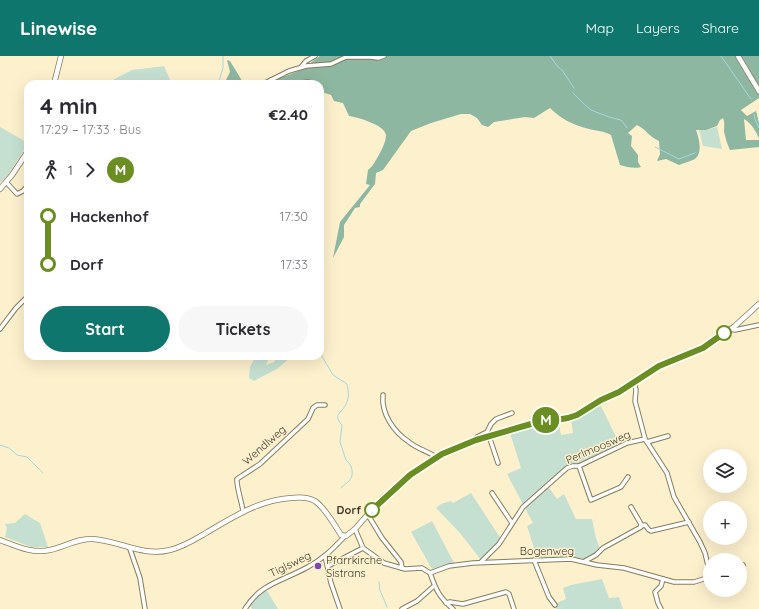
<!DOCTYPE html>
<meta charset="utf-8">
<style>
:root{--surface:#fff;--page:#f7f7f7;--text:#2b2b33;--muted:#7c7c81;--accent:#0f766e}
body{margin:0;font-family:Quicksand,sans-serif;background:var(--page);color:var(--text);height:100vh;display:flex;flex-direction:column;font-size:15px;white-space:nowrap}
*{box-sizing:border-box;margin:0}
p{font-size:13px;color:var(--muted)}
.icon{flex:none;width:22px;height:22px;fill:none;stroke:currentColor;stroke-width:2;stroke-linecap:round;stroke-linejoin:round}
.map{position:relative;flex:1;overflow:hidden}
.panel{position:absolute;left:24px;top:24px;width:300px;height:280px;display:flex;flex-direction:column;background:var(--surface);border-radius:12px;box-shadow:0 4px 16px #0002}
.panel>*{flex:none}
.badge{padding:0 8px;border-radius:13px;font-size:14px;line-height:26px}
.fabs{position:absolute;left:703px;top:393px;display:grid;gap:8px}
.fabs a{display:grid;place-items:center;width:44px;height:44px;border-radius:50%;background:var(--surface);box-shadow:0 4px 16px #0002;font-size:20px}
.map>.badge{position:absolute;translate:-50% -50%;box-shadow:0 0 0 2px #fff}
.legs{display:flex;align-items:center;gap:6px;height:44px;padding:0 16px;font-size:13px}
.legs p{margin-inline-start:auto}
.headline{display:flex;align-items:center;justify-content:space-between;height:68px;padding:0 16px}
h1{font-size:22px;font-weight:700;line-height:30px}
.cta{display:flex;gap:8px;margin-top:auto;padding:8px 16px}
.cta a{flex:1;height:46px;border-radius:24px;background:var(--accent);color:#fff;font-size:16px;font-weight:700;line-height:46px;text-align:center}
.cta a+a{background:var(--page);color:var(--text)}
ul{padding:0 16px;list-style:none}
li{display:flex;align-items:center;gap:14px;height:48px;font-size:15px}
li i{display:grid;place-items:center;width:6px;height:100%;margin:0 5px;background:currentColor}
li i::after{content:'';width:10px;height:10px;margin:-5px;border:3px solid;border-radius:50%;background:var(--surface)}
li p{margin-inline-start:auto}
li:first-child i{background:linear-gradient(#0000 50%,currentColor 0)}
li:last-child i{background:linear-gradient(currentColor 50%,#0000 0)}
header{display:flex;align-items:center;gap:24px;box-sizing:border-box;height:56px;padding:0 20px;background:var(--accent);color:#fff}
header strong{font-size:19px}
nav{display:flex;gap:22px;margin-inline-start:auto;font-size:14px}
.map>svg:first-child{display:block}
.green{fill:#c5e0d1}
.forest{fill:#8eb7a1}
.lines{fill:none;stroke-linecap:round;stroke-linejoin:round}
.stream{stroke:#a4d8dd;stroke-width:1}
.minor-casing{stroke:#877c5c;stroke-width:5.5}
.secondary-casing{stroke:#877c5c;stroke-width:6}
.minor{stroke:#fff;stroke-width:3.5}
.secondary{stroke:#fff;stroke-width:4.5}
.line-1-casing{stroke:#fff;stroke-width:9}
.line-1{stroke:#6b8e23;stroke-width:6}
.stop-1-dot{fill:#fff;stroke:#6b8e23;stroke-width:2}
.poi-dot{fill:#7e45bc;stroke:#fdf0cd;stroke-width:1.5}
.labels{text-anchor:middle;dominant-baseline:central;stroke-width:3;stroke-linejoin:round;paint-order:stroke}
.street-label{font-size:11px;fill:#3e3a2c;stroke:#fdf0cd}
.stop-label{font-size:11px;font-weight:bold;fill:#3e3a2c;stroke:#fdf0cd;text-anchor:end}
.poi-label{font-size:11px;fill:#3e3a2c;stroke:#fdf0cd;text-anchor:start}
</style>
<header>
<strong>Linewise</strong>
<nav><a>Map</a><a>Layers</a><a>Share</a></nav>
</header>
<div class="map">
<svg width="759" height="553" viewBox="0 0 759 553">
<rect width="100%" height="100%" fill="#fdf0cd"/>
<g class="green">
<polygon points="164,10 171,26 179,27 179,28 105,28 132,14"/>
<polygon points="0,71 28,87 28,88 8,119 0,127"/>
<polygon points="717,71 722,93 703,90 699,74 706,74"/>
<polygon points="256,300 270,300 266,309 274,306 276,301 292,300 277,313 254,325 249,322 250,311"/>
<path d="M600,348L620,389L581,408C566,408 557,420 547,429L557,443L564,438L576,463H592L596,482L600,493L595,498L584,503L571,501H537L527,470L533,467L507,418L521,412L510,377L538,368L558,366L561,379L573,377L571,364L579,361Z"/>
<polygon points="471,437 501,483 497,490 481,504 460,477 436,452 441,448 451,445 453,447"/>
<polygon points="25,458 40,467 48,491 31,491 5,481 7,472 5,468 15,467"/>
<polygon points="432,465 454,507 432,513 411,476"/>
<polygon points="602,523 609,542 619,541 623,553 556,553 557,547 566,543 563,532 571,529"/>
<polygon points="266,533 278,553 252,553 250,549 259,538"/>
</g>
<g class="forest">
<path d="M320,0H759V42L741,54L747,60L756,55L759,67V83C757,76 750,66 744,63L746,84H759V91L730,94C727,88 725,81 724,75C724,70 725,67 723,62L720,64L717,70L706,74H696C699,82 703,97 695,103C691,105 684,107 679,109L666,103L657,105L660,98L659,85C649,81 647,74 637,69L628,77L632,80L631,90L638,99V106L641,111C634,113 627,111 620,109L611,79C604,75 597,75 589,73C571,68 563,64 550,52L534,62L525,61L494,66L488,71L482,69L477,62L470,58H461L431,67L411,75L383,114L376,117L375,128L360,148V151L355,152L344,169V181L333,202L340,166L370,129L366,128L368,114C375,108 375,105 380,97C383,91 386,85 386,79C385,69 357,61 349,60L343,47L334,45L331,39L322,36L320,28H265L301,14Z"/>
<polygon points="227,4 230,5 244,28 224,28 230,16"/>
</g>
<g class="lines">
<g class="stream">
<polyline points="550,0 558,11 562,14 574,32"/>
<polyline points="721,0 751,43"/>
<polyline points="218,28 223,12 223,0"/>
<polyline points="573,37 584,48 591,54 609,61 621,64 627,72"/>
<polyline points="754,58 755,63 759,72"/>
<polyline points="655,91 679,103 695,97"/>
<path d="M320,297L333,319L347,328C349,335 349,344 345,350C340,358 333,359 342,369L340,386L346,404C352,408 355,419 349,425C347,427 344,429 341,432"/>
<polyline points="0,389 9,392 17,399 27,401 43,417"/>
<polyline points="379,526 380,534 387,551"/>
</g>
<g class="minor-casing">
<g id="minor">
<polyline points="301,11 306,5 315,0"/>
<polyline points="271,24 279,28"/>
<polyline points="263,28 289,15 306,10 331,8 346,1 371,1 378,2 384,0"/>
<polyline points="295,28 308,26 314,28"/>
<polyline points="6,126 17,138 23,135 28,129"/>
<polyline points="0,273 16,252 28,240"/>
<polyline points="730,273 735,274 759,269"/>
<polyline points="634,326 636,334 635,345 645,383 667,417 674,441 700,486 705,497 710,518"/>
<path d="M383,339C381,358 394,376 409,386C417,393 428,395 436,401"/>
<polyline points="489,380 498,407"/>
<polyline points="476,384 477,381 487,376 491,368 496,363 512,357"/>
<polyline points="647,386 668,380"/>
<polyline points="579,410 591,444 621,431 628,421"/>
<polyline points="492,437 512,467"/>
<path d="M243,455C242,447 236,429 237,423L260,408L308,363L313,352L317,349H325"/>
<polyline points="368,459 382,482 401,506 402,512"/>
<polyline points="641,470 645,469 649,474 651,475 689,466"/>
<polyline points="355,473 363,492"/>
<polyline points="130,493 140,522 145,553"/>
<polyline points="325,500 331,527 340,553"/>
<polyline points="534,504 549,541 555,549"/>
<polyline points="585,505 596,499 603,492 641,471 641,468 631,451"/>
<polyline points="481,506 499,488 523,451 567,412 573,410 579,410 627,387 645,383"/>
<polyline points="328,510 363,492 384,507 405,513 422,512 430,517"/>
<polyline points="740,511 743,509"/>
<polyline points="430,517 449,510 473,507 571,503 597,509 624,512 674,526 694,526 710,521"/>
<path d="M430,517C436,534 439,541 453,553"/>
<polyline points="446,547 450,546 463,548 506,536 509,538 514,553"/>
<path d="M245,553C260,528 282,525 306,512C322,504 333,493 345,480"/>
<polyline points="402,553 417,545 434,530"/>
<polyline points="661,553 658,547 655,536 661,530 663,523"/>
</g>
</g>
<g class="secondary-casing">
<g id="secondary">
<polyline points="738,0 759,35"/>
<polyline points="54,28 61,0"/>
<polyline points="0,133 12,119 28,95"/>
<path d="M0,484C16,490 32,498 50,494C65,491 77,482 93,483C120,485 143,501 170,494C183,491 194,484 206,477C233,461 259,444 291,442C299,441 308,441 315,445C326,453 334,468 341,479L346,480L355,473L378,447L410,419L442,398L476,384L531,368L568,362L577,359L601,344L619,336L659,310L709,289L735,270L759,248"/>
</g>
</g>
<use href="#minor" class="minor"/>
<use href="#secondary" class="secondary"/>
</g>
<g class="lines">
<g class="line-1-casing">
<polyline id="line-1" points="372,454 410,419 442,398 476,384 531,368 568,362 577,359 601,344 619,336 659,310 703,292 724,277"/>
</g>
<use href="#line-1" class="line-1"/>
</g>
<g class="stop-1-dot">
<circle cx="724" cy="277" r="7"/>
<circle cx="372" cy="454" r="7"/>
</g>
<circle class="poi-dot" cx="318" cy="510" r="4"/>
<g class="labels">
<g class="street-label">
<text transform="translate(264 389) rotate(-41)">Wendlweg</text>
<text transform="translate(598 391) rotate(-23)">Perlmoosweg</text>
<text x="547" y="495">Bogenweg</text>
<text transform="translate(290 508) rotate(-26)">Tiglsweg</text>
</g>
<g class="stop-label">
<text x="361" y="454">Dorf</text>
</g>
<g class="poi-label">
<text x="326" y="504">Pfarrkirche<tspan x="326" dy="13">Sistrans</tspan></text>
</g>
</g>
</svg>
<div class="fabs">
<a><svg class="icon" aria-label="layers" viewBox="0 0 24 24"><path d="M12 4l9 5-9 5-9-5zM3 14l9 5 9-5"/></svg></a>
<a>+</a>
<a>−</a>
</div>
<b class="badge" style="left:546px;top:364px;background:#6b8e23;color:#fff">M</b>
<section class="panel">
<div class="headline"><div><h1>4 min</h1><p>17:29 – 17:33 · Bus</p></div><b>€2.40</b></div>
<div class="legs"><svg class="icon" aria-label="walk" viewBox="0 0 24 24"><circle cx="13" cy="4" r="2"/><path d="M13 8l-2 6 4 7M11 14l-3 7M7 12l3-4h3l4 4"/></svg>1<svg class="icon" aria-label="forward" viewBox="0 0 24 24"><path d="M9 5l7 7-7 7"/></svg><b class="badge" style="background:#6b8e23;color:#fff">M</b></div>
<ul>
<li><i style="color:#6b8e23"></i><b>Hackenhof</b><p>17:30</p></li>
<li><i style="color:#6b8e23"></i><b>Dorf</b><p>17:33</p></li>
</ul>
<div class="cta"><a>Start</a><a>Tickets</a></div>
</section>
</div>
